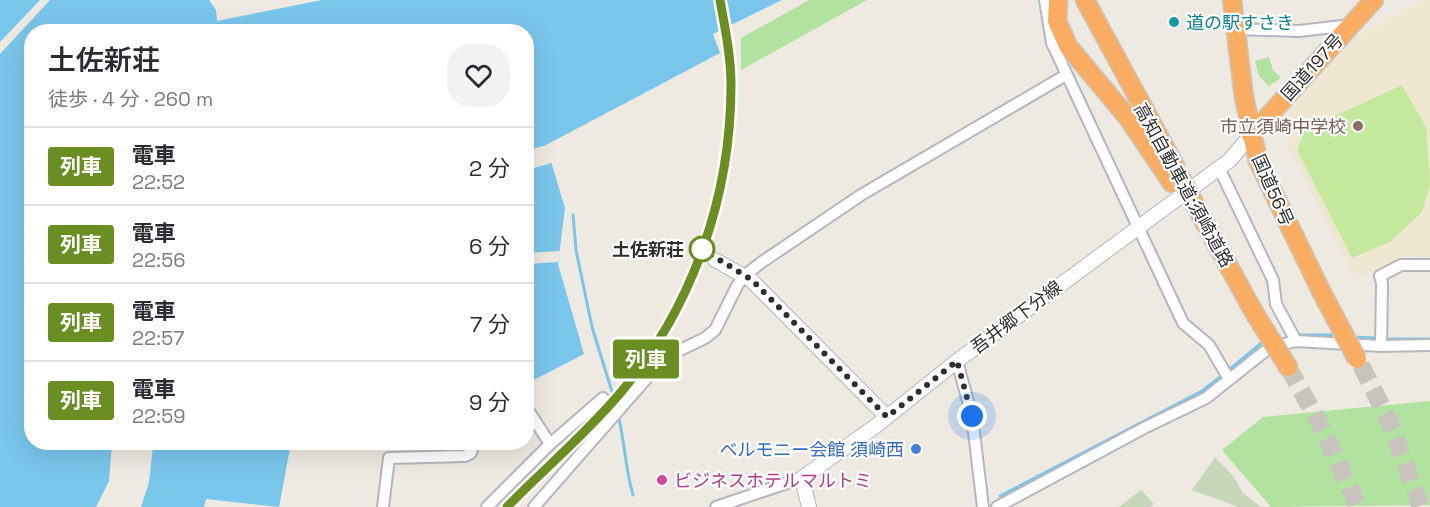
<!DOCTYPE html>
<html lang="ja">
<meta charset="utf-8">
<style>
:root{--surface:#fff;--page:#f2f2f3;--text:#2b2b33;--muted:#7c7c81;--line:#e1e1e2}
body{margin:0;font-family:"Space Grotesk","Noto Sans JP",sans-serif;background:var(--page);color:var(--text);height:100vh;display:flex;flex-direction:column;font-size:22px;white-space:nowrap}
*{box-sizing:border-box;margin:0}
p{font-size:20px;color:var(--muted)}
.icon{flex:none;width:33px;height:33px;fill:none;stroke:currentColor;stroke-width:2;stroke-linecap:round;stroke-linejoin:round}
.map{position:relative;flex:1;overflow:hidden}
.sheet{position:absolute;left:24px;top:24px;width:510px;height:426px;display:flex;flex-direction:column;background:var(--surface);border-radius:24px;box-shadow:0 6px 24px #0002}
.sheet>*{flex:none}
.badge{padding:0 12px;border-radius:4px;font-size:21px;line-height:39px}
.you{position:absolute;width:30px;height:30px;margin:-15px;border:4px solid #fff;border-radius:50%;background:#1a73e8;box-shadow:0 0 0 9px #1a73e833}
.map>.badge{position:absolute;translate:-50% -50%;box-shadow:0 0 0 3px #fff}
.round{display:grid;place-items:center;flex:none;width:63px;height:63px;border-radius:24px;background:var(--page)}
.summary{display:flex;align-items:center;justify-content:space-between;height:102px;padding:0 24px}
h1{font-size:28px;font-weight:600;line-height:45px}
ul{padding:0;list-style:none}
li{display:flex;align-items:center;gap:18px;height:78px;padding:0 24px;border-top:2px solid var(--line)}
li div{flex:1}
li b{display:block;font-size:22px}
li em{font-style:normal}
li .badge{min-width:66px;font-weight:700;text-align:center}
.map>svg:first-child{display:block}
.education{fill:#efe7d2}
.green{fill:#b2e2a0}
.cemetery{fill:#c6d8b9}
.pitch{fill:#c4e99d}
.water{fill:#79c6eb}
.pier{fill:#eeeae1}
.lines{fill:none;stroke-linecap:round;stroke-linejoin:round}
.stream{stroke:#79c6eb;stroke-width:3}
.street-tunnel{stroke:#c8c4bd;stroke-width:10;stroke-dasharray:10 5;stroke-linecap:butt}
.highway-tunnel{stroke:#c8c4bd;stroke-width:18;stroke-dasharray:18 9;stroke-linecap:butt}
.street-casing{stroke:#b4b6c0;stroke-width:14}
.secondary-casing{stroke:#b4b6c0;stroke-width:16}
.highway-casing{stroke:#c9c9c9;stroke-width:21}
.street{stroke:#fff;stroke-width:10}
.secondary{stroke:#fff;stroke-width:14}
.highway{stroke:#f9ad62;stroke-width:18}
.rail-casing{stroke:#a4a5b7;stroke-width:5}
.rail{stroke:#fff;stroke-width:3;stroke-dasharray:9;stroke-linecap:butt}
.highway-bridge-casing{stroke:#c9c9c9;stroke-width:21;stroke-linecap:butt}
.highway-bridge{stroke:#f9ad62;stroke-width:18}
.line-casing{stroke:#fff;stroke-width:14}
.line{stroke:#6b8e23;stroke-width:9}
.walk{stroke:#2e2e2e;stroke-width:6;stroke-dasharray:0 10.8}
.culture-dot{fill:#0f9aa8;stroke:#fff;stroke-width:2}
.education-dot{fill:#8d6e63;stroke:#fff;stroke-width:2}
.stop-dot{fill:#fff;stroke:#6b8e23;stroke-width:3}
.shop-dot{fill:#3f7fe0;stroke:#fff;stroke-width:2}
.hotel-dot{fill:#d1479c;stroke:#fff;stroke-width:2}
.labels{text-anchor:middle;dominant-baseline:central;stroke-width:4.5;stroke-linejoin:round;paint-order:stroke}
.culture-label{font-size:18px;fill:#0d838f;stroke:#fff;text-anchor:start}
.street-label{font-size:18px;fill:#2e2e2e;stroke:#fff}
.education-label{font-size:18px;fill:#785e54;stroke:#fff;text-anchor:end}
.stop-label{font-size:18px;font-weight:bold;fill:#2e2e2e;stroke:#fff;text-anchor:end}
.shop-label{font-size:18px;fill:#366cbe;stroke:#fff;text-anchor:end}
.hotel-label{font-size:18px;fill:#b23c85;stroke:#fff;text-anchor:start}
</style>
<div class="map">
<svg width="1430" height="507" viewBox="0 0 1430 507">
<rect width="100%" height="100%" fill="#eeeae1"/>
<polygon class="education" points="1424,0 1430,0 1430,257 1404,256 1364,276 1353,274 1285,139 1286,113 1353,38"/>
<g class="green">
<polygon points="809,0 867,0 741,70 741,38"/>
<polygon points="1269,57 1273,70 1281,78 1269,86 1259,76 1255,61"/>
<polygon points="1430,401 1430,505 1271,507 1222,450 1263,417"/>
</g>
<g class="cemetery">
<polygon points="1215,457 1234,477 1243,493 1261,507 1238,507 1192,490"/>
<polygon points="1141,490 1154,504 1150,507 1119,507"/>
</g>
<polygon class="pitch" points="1402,85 1426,127 1430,184 1422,212 1390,242 1352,258 1297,150 1305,130"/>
<polygon class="water" points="0,0 209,0 216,10 217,21 322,0 782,0 713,34 720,53 546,145 565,208 558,264 584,354 528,383 526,32 32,32 32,442 291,443 279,507 206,499 204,507 0,507"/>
<g class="pier">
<polygon points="40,0 50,0 0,54 0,42"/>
<polygon points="546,145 552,163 527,170 527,151"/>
<polygon points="560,251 558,262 527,264 527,253"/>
<polygon points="112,443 186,443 186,447 153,446 149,482 141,507 96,507 109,481"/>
</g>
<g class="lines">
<g class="stream">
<polyline points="573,215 576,250 592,327 617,408"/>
<polyline points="1298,335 1336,335"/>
<polyline points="1352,337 1377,338"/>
<polyline points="1388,339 1430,339"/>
<polyline points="1229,370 1265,340"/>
<path d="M618,415C625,442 625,468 633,495"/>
<polyline points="1000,496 1202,391 1220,377"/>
</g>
<polyline class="street-tunnel" points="594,414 600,422"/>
<g class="highway-tunnel">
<polyline points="1361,365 1391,425 1421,507"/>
<polyline points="1288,367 1322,428 1358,507"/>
</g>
<g class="street-casing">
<g id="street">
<polyline points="1045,0 1052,43 1183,323 1209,345 1229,379"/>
<polyline points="1236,29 1299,31 1351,25"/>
<polyline points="1219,168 1273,280 1276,304 1296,341"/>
<polyline points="1381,346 1382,283 1380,276 1401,265 1430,265"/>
<polyline points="957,361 972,416 983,507"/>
<polyline points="526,407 550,444"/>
<polyline points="383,507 389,458 465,456 471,453 474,442"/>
<polyline points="487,507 550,444 603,398"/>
<polyline points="534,507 654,370 668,356 705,338 715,330 737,286 744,276 762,262 861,195 1066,75"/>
<polyline points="716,507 802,478"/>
<polyline points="997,507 1144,428 1206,398 1269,348 1296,341 1381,346 1430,345"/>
</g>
</g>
<g class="secondary-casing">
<g id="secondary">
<polyline points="715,260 751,280 887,417"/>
<polyline points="809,507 802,478 877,425 957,361 1230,160 1251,135"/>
</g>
</g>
<g class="highway-casing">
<g id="highway">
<polyline points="1058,0 1057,21 1068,46 1128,118 1172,183"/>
<polyline points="1085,0 1175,166"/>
<polyline points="1232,0 1244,97 1258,161 1322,293"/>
<polyline points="1251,135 1374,0"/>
<polyline points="1202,218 1255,314"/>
<polyline points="1280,354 1288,367"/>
</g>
</g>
<use href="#street" class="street"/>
<use href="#secondary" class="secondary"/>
<use href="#highway" class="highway"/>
<g class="rail-casing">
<path id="rail" d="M507,507C545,468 587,433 622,391C714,280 748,141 720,0"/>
</g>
<use href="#rail" class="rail"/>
<g class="highway-bridge-casing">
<g id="highway-bridge">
<polyline points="1180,176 1202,218"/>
<polyline points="1322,293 1357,359"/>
<polyline points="1255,314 1280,354"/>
</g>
</g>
<use href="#highway-bridge" class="highway-bridge"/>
</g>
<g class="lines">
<g class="line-casing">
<path id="line" d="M507,507C545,468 587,433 622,391C693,306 731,196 731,85C731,56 725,28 720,0"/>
</g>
<use href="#line" class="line"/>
<polyline class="walk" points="702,249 752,280 887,417 957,361 972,416"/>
</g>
<circle class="culture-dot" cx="1174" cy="22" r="6"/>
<circle class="education-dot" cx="1358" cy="126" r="6"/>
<circle class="stop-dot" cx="702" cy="249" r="12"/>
<circle class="shop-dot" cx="916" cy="449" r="6"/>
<circle class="hotel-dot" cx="662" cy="480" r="6"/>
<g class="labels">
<g class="culture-label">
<text x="1186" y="22">道の駅すさき</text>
</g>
<g class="street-label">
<text transform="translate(1312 67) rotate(-48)">国道197号</text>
<text transform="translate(1184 185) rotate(61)">高知自動車道;須崎道路</text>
<text transform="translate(1273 190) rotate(66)">国道56号</text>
<text transform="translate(1016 317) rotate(-37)">吾井郷下分線</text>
</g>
<g class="education-label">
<text x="1346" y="126">市立須崎中学校</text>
</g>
<g class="stop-label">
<text x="684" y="249">土佐新荘</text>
</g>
<g class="shop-label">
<text x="904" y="449">ベルモニー会館 須崎西</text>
</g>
<g class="hotel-label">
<text x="674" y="480">ビジネスホテルマルトミ</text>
</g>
</g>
</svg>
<div class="you" style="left:972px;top:416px"></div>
<b class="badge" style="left:646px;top:359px;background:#6b8e23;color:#fff">列車</b>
<section class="sheet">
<div class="summary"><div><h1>土佐新荘</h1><p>徒歩 · 4 分 · 260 m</p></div><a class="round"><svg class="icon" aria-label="heart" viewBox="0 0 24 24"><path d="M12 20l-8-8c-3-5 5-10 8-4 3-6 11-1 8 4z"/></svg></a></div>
<ul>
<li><span class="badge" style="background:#6b8e23;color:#fff">列車</span><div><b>電車</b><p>22:52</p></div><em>2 分</em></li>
<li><span class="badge" style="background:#6b8e23;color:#fff">列車</span><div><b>電車</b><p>22:56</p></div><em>6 分</em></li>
<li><span class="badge" style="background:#6b8e23;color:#fff">列車</span><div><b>電車</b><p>22:57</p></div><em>7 分</em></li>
<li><span class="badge" style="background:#6b8e23;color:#fff">列車</span><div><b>電車</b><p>22:59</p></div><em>9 分</em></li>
</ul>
</section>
</div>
